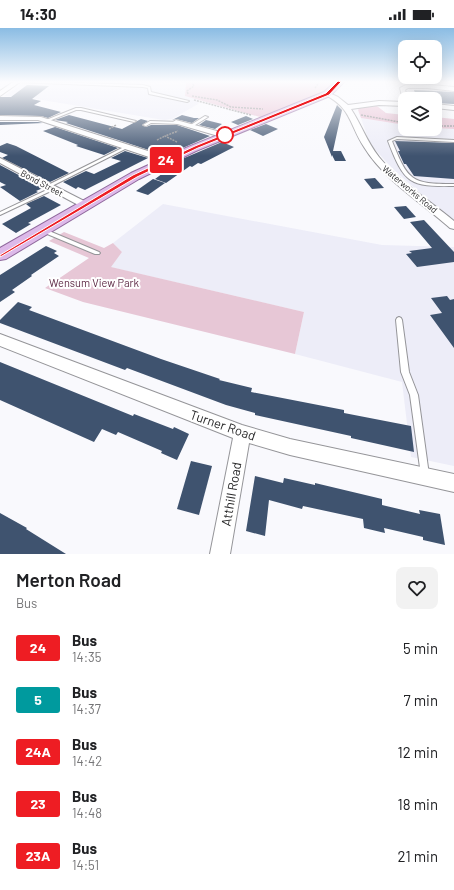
<!DOCTYPE html>
<style>
:root{--surface:#fff;--page:#f2f2f2;--text:#202124;--muted:#757577}
body{margin:0;font-family:Barlow,sans-serif;background:var(--page);color:var(--text);height:100vh;display:flex;flex-direction:column;font-size:15px;white-space:nowrap}
*{box-sizing:border-box;margin:0}
p{font-size:13px;color:var(--muted)}
.icon{flex:none;width:22px;height:22px;fill:none;stroke:currentColor;stroke-width:2;stroke-linecap:round;stroke-linejoin:round}
.map{position:relative;height:526px;overflow:hidden}
.side{display:flex;flex-direction:column;background:var(--surface);flex:1}
.side>*{flex:none}
.badge{padding:0 8px;border-radius:3px;font-size:14px;line-height:26px}
.fabs{position:absolute;left:398px;top:12px;display:grid;gap:8px}
.fabs a{display:grid;place-items:center;width:44px;height:44px;border-radius:8px;background:var(--surface);box-shadow:0 4px 16px #0002;font-size:20px}
.map>.badge{position:absolute;translate:-50% -50%;box-shadow:0 0 0 2px #fff}
.round{display:grid;place-items:center;flex:none;width:42px;height:42px;border-radius:8px;background:var(--page)}
.headline{display:flex;align-items:center;justify-content:space-between;height:68px;padding:0 16px}
h1{font-size:19px;font-weight:600;line-height:30px}
ul{padding:0;list-style:none}
li{display:flex;align-items:center;gap:12px;height:52px;padding:0 16px}
li div{flex:1}
li b{display:block;font-size:15px}
li em{font-style:normal}
li .badge{min-width:44px;font-weight:700;text-align:center}
.status{display:flex;justify-content:space-between;align-items:center;height:28px;padding:0 20px;background:var(--surface);direction:ltr}
.status svg{height:11px;fill:currentColor}
.map>svg:first-child{display:block}
.built{fill:#ededf8}
.green{fill:#e7c7d6}
.forest{fill:#e7bed1}
.building{fill:#3f536f}
.lines{fill:none;stroke-linecap:round;stroke-linejoin:round}
.service-casing{stroke:#959599;stroke-width:2}
.minor-casing{stroke:#959599;stroke-width:2}
.tertiary-casing{stroke:#959599;stroke-width:2}
.primary-casing{stroke:#8f689c;stroke-width:2}
.path{stroke:#8b8b8d;stroke-width:1.5;stroke-dasharray:2 1;stroke-linecap:butt}
.service{fill:#fff;fill-rule:evenodd}
.minor{fill:#fff;fill-rule:evenodd}
.tertiary{fill:#fff;fill-rule:evenodd}
.primary{fill:#ddb9e9;fill-rule:evenodd}
.line{fill:#ee1d23;stroke:#fff}
.stop-dot{fill:#fff;stroke:#ee1d23;stroke-width:2}
.labels{text-anchor:middle;dominant-baseline:central;stroke-width:4;stroke-linejoin:round;paint-order:stroke}
.far-street-label{font-size:9px;fill:#282829;stroke:#fff}
.park-label{font-size:11px;fill:#602d48;stroke:#fff}
.near-street-label{font-size:13px;fill:#282829;stroke:#fff}
</style>
<div class="status"><b>14:30</b><svg viewBox="0 0 49 12"><path d="M0 12V9h3v3zM5 12V6h3v6zM10 12V3h3v9zM15 12V0h3v12zM26 1h20v11H26zM47 4h2v5h-2z"/></svg></div>
<div class="map">
<svg width="454" height="526" viewBox="0 0 454 526">
<rect width="100%" height="100%" fill="#f9f9fd"/>
<g class="built">
<polygon points="24,54 186,54 185,68 200,72 198,76 172,91 164,92 36,71 4,68"/>
<polygon points="361,90 405,97 405,101 435,101 435,100 454,101 454,195 392,140 370,116"/>
<polygon points="163,176 382,217 454,219 454,438 411,429 402,354 295,326 304,284 110,239 122,224 113,215"/>
</g>
<polygon class="green" points="64,204 104,220 113,215 122,224 111,239 304,284 295,326 83,274 45,260 89,230 49,213"/>
<g class="forest">
<polygon points="186,54 335,54 315,70 267,91 185,68"/>
<polygon points="377,78 386,85 405,87 405,97 361,90 358,82 360,79"/>
<polygon points="435,89 454,91 454,101 435,100"/>
</g>
<g class="building">
<polygon points="27,57 49,58 32,71 41,73 34,77 61,84 48,90 41,88 0,87 0,69 11,69"/>
<polygon points="414,62 454,64 454,76 435,75 435,71 417,70"/>
<polygon points="337,77 342,82 333,123 341,123 346,133 335,133 332,127 332,129 324,109"/>
<polygon points="69,87 122,101 141,91 148,93 142,97 146,99 151,97 177,97 210,108 169,126 161,124 158,125 66,95 68,94 55,92"/>
<polygon points="182,87 194,90 199,90 192,95 176,91 172,92"/>
<polygon points="246,88 253,91 238,97 231,94"/>
<polygon points="206,92 222,96 215,101 199,97"/>
<polygon points="0,94 38,94 43,95 0,97"/>
<polygon points="266,96 278,101 263,108 250,102"/>
<polygon points="55,99 118,120 104,127 76,118 78,117 43,103"/>
<polygon points="395,113 454,115 454,151 414,148 406,136 404,136 398,123 400,123"/>
<polygon points="222,114 234,119 201,136 198,135 192,139 190,138 166,155 155,151 182,131"/>
<polygon points="7,115 16,118 69,145 50,154 2,130 8,127 0,124 0,118"/>
<polygon points="125,123 148,130 85,162 78,159 76,161 63,154 86,143 94,146 121,133 111,130"/>
<polygon points="0,137 43,160 36,163 38,164 20,173 0,159 6,157 0,154"/>
<polygon points="375,150 384,160 372,161 364,151"/>
<polygon points="153,151 165,155 148,167 136,163"/>
<polygon points="44,168 61,177 28,195 31,196 16,205 2,196 31,180 26,176"/>
<polygon points="406,178 416,189 404,191 394,179"/>
<polygon points="424,192 454,224 454,234 417,239 406,226 412,225 409,223 432,220 410,194"/>
<polygon points="46,218 57,223 54,225 59,228 31,247 32,248 12,262 15,264 0,274 0,247"/>
<polygon points="447,268 450,272 454,271 454,320 430,287 442,285 431,270"/>
<polygon points="18,274 32,279 29,282 161,331 220,351 219,352 252,360 251,364 344,382 344,385 411,398 414,424 351,410 351,408 255,387 255,385 226,377 127,340 125,342 0,295 0,292"/>
<polygon points="0,334 133,388 134,386 173,401 174,399 189,406 177,432 161,425 162,423 118,404 116,407 102,401 94,414 0,372"/>
<polygon points="191,433 212,438 199,487 177,481"/>
<polygon points="255,448 283,455 284,450 315,457 315,455 382,471 382,477 420,486 419,482 440,486 445,517 423,512 423,509 384,500 385,505 364,500 363,491 303,478 302,481 269,472 265,508 246,503"/>
<polygon points="0,485 27,500 26,501 66,526 0,526"/>
</g>
<g class="lines">
<g class="service-casing">
<g id="service">
<polygon points="16,54 49,54 143,57 150,59 151,64 189,73 187,74 149,66 148,60 143,59"/>
<polygon points="76,80 81,80 136,93 134,94 81,82 76,82 49,93 46,92"/>
<polygon points="205,88 208,89 192,99 189,98"/>
<polygon points="150,93 180,94 182,95 180,96 151,95 146,98 143,97"/>
<path d="M397,109L454,112V114L397,111L392,113C408,153 411,156 454,156V158C409,159 404,155 388,113Z"/>
<polygon points="126,118 129,119 50,159 46,158"/>
<polygon points="51,160 55,160 55,161 0,187 0,184"/>
<polygon points="42,200 99,224 100,225 99,226 95,226 40,203 39,202"/>
<polygon points="399,289 401,290 402,292 409,344 418,367 429,447 428,450 425,451 422,450 421,447 410,367 401,344 396,292 397,290"/>
</g>
</g>
<g class="minor-casing">
<g id="minor">
<polygon points="420,56 454,59 454,63 427,60 408,60 405,62 408,71 403,72 400,60 406,57"/>
<path d="M327,64L338,69L348,77L379,73L405,74V78L379,77L351,81C361,96 367,114 379,129C399,154 429,172 454,193V201L450,200C421,174 385,153 364,119C350,98 351,79 325,67V65Z"/>
<polygon points="435,76 454,78 454,82 435,80"/>
<polygon points="0,88 41,89 170,130 171,132 170,134 164,134 38,92 0,92"/>
<polygon points="176,92 228,106 229,108 225,110 174,95 173,94"/>
<polygon points="0,130 88,175 90,177 88,179 82,179 0,135"/>
<polygon points="0,306 242,397 290,411 454,446 454,464 290,427 249,415 230,526 210,526 233,410 0,318"/>
</g>
</g>
<g class="tertiary-casing">
<polygon id="tertiary" points="13,54 20,54 0,68 0,63"/>
</g>
<g class="primary-casing">
<polygon id="primary" points="335,54 344,54 330,68 196,123 139,151 6,231 0,232 0,220 131,145 188,119 324,64"/>
</g>
<g class="path">
<polyline points="315,60 319,54"/>
<polyline points="188,66 187,63 194,58 192,54"/>
<polyline points="192,68 217,72 231,79 263,81"/>
<polyline points="194,72 251,87"/>
<polyline points="361,87 405,95"/>
<polyline points="435,98 454,98"/>
<polyline points="109,101 116,97"/>
<polyline points="157,112 165,108"/>
<polyline points="177,114 165,108 178,103"/>
</g>
<use href="#service" class="service"/>
<use href="#minor" class="minor"/>
<use href="#tertiary" class="tertiary"/>
<use href="#primary" class="primary"/>
</g>
<linearGradient id="sky" x2="0" y2="1"><stop stop-color="#8abce3"/><stop offset="0.42" stop-color="#fcfcfe"/><stop offset="1" stop-color="#fcfcfe" stop-opacity="0"/></linearGradient>
<rect width="454" height="128" fill="url(#sky)"/>
<polygon class="line" points="338,53 341,54 329,67 198,120 137,149 2,228 0,229 0,227 133,147 195,118 326,65"/>
<circle class="stop-dot" cx="225" cy="107" r="8"/>
<g class="labels">
<g class="far-street-label">
<text transform="translate(42 155) rotate(28)">Bond Street</text>
<text transform="translate(410 161) rotate(40)">Waterworks Road</text>
</g>
<g class="park-label">
<text x="94" y="254">Wensum View Park</text>
</g>
<g class="near-street-label">
<text transform="translate(223 397) rotate(19)">Turner Road</text>
<text transform="translate(231 466) rotate(-80)">Atthill Road</text>
</g>
</g>
</svg>
<div class="fabs">
<a><svg class="icon" aria-label="locate" viewBox="0 0 24 24"><circle cx="12" cy="12" r="6"/><path d="M12 2v4M12 18v4M2 12h4M18 12h4"/></svg></a>
<a><svg class="icon" aria-label="layers" viewBox="0 0 24 24"><path d="M12 4l9 5-9 5-9-5zM3 14l9 5 9-5"/></svg></a>
</div>
<b class="badge" style="left:166px;top:132px;background:#ee1d23;color:#fff">24</b>
</div>
<section class="side">
<div class="headline"><div><h1>Merton Road</h1><p>Bus</p></div><a class="round"><svg class="icon" aria-label="heart" viewBox="0 0 24 24"><path d="M12 20l-8-8c-3-5 5-10 8-4 3-6 11-1 8 4z"/></svg></a></div>
<ul>
<li><span class="badge" style="background:#ee1d23;color:#fff">24</span><div><b>Bus</b><p>14:35</p></div><em>5 min</em></li>
<li><span class="badge" style="background:#009a9e;color:#fff">5</span><div><b>Bus</b><p>14:37</p></div><em>7 min</em></li>
<li><span class="badge" style="background:#ee1d23;color:#fff">24A</span><div><b>Bus</b><p>14:42</p></div><em>12 min</em></li>
<li><span class="badge" style="background:#ee1d23;color:#fff">23</span><div><b>Bus</b><p>14:48</p></div><em>18 min</em></li>
<li><span class="badge" style="background:#ee1d23;color:#fff">23A</span><div><b>Bus</b><p>14:51</p></div><em>21 min</em></li>
</ul>
</section>
